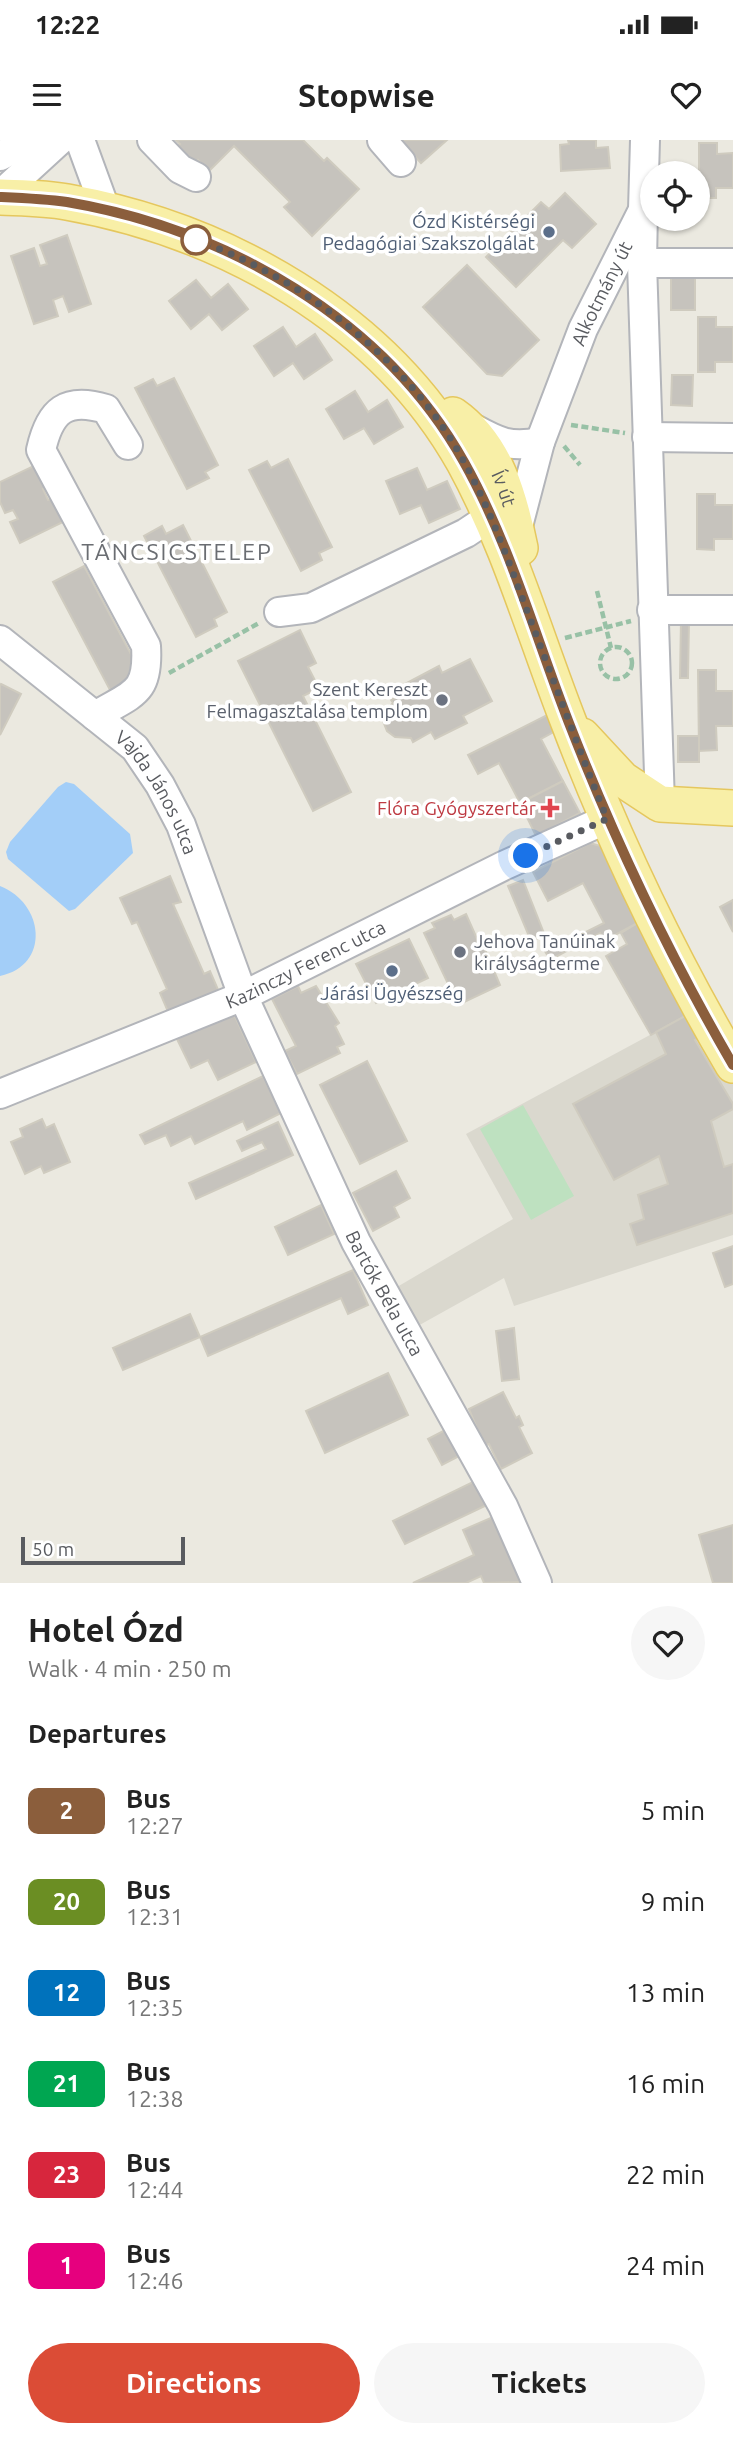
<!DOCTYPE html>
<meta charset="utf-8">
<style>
:root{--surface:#fff;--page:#f6f6f6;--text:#222;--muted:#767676;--accent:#db4c36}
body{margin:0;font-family:Ubuntu,sans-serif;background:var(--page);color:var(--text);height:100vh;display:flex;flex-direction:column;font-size:26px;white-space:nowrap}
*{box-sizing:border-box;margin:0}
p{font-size:23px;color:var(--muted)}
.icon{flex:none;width:38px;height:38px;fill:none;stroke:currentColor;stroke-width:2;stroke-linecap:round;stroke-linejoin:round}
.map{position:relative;height:1443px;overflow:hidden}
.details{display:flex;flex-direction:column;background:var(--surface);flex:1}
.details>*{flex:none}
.badge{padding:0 14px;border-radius:10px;font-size:24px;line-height:46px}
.tools{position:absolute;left:640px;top:21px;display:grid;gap:14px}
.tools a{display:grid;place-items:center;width:70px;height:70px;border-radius:50%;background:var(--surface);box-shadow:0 2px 5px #0004;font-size:35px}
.scale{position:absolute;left:21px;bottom:18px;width:164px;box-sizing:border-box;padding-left:7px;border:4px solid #595b60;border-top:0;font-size:19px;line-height:24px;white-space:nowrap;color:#595b60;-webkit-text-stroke:5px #fff;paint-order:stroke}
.you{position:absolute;width:35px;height:35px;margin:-18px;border:5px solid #fff;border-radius:50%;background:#1a73e8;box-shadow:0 0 0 10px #1a73e833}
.map>.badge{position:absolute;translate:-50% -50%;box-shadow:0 0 0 4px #fff}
h2{padding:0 28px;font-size:26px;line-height:63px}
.round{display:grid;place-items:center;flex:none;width:74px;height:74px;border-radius:37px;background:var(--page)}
.headline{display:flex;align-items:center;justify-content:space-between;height:119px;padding:0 28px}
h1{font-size:33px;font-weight:700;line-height:52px}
.primary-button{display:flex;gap:14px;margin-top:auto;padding:14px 28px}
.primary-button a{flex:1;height:80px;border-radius:42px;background:var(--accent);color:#fff;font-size:28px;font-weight:700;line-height:80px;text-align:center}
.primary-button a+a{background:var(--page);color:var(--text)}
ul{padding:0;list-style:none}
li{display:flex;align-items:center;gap:21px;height:91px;padding:0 28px}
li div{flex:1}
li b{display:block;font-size:26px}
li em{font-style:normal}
li .badge{min-width:77px;font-weight:700;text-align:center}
.status{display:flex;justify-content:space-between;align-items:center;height:49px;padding:0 35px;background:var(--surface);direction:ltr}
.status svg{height:19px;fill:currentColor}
header{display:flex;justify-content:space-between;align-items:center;height:91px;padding:0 28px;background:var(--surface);font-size:32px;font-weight:700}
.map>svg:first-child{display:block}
.education{fill:#dad8ce}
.green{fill:#bee1c0}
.water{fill:#a3cef8}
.building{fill:#c6c3bd;stroke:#cfcbbf;stroke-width:2}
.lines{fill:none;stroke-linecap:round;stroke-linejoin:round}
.minor-casing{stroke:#b3b5ba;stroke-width:32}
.major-casing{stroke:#e5c75e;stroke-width:38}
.path{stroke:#98c1a6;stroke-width:4.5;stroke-dasharray:7 3.5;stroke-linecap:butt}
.minor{stroke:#fff;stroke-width:28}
.major{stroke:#f8efa7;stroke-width:35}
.line-casing{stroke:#fff;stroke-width:16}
.line{stroke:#8b5e3c;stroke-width:10}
.walk{stroke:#595b60;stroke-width:7;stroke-dasharray:0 12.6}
.service-dot{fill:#5c6f8a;stroke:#fff;stroke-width:2.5}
.stop-dot{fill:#fff;stroke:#8b5e3c;stroke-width:3.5}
.worship-dot{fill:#6b7280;stroke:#fff;stroke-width:2.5}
.health-dot{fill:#e0444e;stroke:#fff;stroke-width:2.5}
.labels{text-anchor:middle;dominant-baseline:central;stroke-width:7;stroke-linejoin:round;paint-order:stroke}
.service-label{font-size:19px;fill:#4e5e75;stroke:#fff;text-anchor:end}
.street-label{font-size:19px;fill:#595b60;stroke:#fff}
.worship-label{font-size:19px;fill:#5b616d;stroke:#fff;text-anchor:end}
.health-label{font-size:19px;fill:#be3a42;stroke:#fff;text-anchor:end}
.quarter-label{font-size:23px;letter-spacing:2px;fill:#6a6d72;stroke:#fff}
</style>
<div class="status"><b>12:22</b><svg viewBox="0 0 49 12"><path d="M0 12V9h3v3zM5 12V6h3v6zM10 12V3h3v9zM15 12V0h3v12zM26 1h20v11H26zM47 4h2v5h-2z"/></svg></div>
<header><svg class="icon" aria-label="menu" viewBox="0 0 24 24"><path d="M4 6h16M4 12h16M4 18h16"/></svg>Stopwise<svg class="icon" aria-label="heart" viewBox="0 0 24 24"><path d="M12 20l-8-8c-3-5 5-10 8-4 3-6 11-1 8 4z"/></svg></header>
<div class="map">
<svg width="733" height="1443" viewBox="0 0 733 1443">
<rect width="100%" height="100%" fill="#ebe9e0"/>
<polygon class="education" points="695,874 733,943 733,1095 514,1166 504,1138 416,1187 397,1147 513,1079 466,994 687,875"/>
<polygon class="green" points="523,965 574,1056 531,1080 480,989"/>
<g class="water">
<polygon points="66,642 74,644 130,694 133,713 75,769 69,771 8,719 6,712 10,702 58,647"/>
<path d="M0,746C44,763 51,825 0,836Z"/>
</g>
<g class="building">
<polygon points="176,0 303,0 324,21 327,18 359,49 312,96 284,67 290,62 234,6 209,31 198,20 192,26 175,9 180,4"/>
<polygon points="400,0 447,0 421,23"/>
<polygon points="568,0 596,0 596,8 608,7 610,28 561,31 560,5 569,4"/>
<polygon points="699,3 717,3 717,14 733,13 733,48 716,48 716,58 699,58"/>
<polygon points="565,53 596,84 572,108 563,100 516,147 486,117 541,62 549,69"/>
<polygon points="67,95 91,164 69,172 63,156 53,160 58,176 34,184 11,116 34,108 40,126 47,124 40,105"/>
<polygon points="467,125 539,200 502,236 487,234 423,167"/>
<rect x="671" y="138" width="24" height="32"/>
<polygon points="196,140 211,158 228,144 248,169 222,190 209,174 191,189 169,161"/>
<polygon points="698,177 716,177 716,187 733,187 733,222 715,222 715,232 698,232"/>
<polygon points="283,187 296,207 315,194 332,220 304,239 293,223 274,236 254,206"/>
<polygon points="672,235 693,235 692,266 671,265"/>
<polygon points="174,238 218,325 205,332 209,338 187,349 135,248 153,239 157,246"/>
<polygon points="355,251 368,272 387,260 403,287 374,304 364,288 344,299 326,269"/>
<polygon points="288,319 332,407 319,413 322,420 301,431 249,330 267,321 271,328"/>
<polygon points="42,322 52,345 43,349 48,360 58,356 69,379 20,403 10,382 18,379 13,370 5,373 0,362 0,342"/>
<polygon points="417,328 427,350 447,341 460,369 429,383 421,365 400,374 386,341"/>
<polygon points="697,354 715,354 715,365 733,365 733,399 714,399 714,410 697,409"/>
<polygon points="183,385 227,472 214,479 217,486 196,497 144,396 162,386 166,394"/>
<polygon points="84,426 141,533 110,550 53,442"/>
<polygon points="681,480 689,480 688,538 680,538"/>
<polygon points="300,490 316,523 308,527 319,548 303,556 351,652 313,671 238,521"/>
<polygon points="470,519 492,561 463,576 467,583 435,599 431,592 413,602 411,598 395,597 387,591 383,581 385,571 393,563 391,560 409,551 405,544 439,526 442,533"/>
<polygon points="698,530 716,530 716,551 733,551 733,586 716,586 717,610 699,611"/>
<polygon points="1,544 21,554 0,595 0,546"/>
<polygon points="551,573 559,589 541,599 563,641 520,663 499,623 478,634 468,615"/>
<rect x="678" y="596" width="21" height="26"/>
<polygon points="563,641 580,673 536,696 520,663"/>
<polygon points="590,703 604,707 643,780 604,801 600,793 550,820 542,806 555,799 558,806 604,783 583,743 548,761 533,732"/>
<polygon points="170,736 181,762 173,764 204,834 210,831 219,852 169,874 160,853 167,849 137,782 132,784 120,758"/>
<polygon points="523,740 545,796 531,801 508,746"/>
<polygon points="733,760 733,792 720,767"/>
<polygon points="466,774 478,801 481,800 500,845 458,865 424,793 435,788 432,783 451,775 454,780"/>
<polygon points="643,780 694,871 651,895 606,816 627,804 621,793"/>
<polygon points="409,799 428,838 376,863 356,824"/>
<polygon points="298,846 301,853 316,846 339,883 335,886 344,904 337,907 340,913 297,934 285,911 296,906 272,859"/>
<polygon points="232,870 256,922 218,940 208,920 191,928 176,897"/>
<polygon points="687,875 702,897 695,900 733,964 733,969 711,981 724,1027 733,1024 733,1073 637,1105 630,1084 644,1079 638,1055 668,1044 659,1016 614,1040 573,964 666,914 656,892"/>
<polygon points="367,921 407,1001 360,1024 320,945"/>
<polygon points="263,936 281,973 247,990 243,981 195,1004 191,996 171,1006 166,995 145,1004 140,995"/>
<polygon points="42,979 46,988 54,984 70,1022 44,1033 41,1026 25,1034 11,1002 23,997 20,989"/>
<polygon points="278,982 293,1015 196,1059 189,1043 266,1009 262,1002 242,1011 237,1001"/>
<polygon points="396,1031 410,1058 394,1067 399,1077 373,1091 353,1053"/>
<polygon points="321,1065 334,1094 288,1115 275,1087"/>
<polygon points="733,1106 733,1144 725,1147 713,1113"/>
<polygon points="353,1130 368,1165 348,1174 341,1158 208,1216 200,1197"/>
<polygon points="190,1174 200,1197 123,1230 113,1208"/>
<polygon points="514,1188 519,1239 502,1241 496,1191"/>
<polygon points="388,1233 408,1275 325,1313 306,1271"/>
<polygon points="503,1252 516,1278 519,1276 523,1285 519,1287 532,1313 501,1329 489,1304 484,1306 469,1269"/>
<polygon points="447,1289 461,1315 442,1325 428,1299"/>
<polygon points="477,1340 489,1364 405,1404 393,1381"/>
<polygon points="493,1377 523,1442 484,1443 481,1436 466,1443 413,1443 474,1415 463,1390"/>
<polygon points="733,1385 733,1443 713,1443 699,1395"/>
</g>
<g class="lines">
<g class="minor-casing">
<g id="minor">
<polyline points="80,0 106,71"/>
<polyline points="152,0 180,29 196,37"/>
<polyline points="382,0 401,22"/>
<polyline points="0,16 31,0"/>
<polyline points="0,55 60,0"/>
<polyline points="643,70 642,123 660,664"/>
<polyline points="642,123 733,123"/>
<path d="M467,285C495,300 507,309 540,302"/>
<polyline points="647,297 733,298"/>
<path id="s1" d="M517,390L540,302L583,189L643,70L645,0"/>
<polyline points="652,470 733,470"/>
<polyline points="279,472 311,468 466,393 490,377"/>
<path id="s2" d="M0,500L135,608L160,645L181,685L243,856L356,1102L503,1366L537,1443"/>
<path d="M95,576C133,553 149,554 146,506L41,310C50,270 66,257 106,269L128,305"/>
<path id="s3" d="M0,954L243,856L503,726L607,679"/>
</g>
</g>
<g class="major-casing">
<g id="major">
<path d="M0,57C22,58 45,58 67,62C225,90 384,179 464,322C509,404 535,496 569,583C614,701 669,816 733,925"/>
<path id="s4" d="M453,275C496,305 510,359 520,408"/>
<polyline points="582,596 622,639 660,664 733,668"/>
</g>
</g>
<g class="path">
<polyline points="571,285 625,293"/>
<polyline points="564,306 580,325"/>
<polyline points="597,451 611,508"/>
<polyline points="565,498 631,481"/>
<circle cx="616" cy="523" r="16"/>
<polyline points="169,533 259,483"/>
</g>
<use href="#minor" class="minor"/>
<use href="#major" class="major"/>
</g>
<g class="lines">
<g class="line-casing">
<path id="line" d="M0,57C22,58 45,59 67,62C226,89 384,179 464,322C510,404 535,496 569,583C615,701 669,815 733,925"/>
</g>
<use href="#line" class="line"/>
<path class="walk" d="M196,100C286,131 381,200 438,280C480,339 504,409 529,476C555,544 580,612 607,679L526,716"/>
</g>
<g class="service-dot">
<circle cx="549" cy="92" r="7"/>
<circle cx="392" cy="831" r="7"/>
</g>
<circle class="stop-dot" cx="196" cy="100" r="14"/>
<g class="worship-dot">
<circle cx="442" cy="560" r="7"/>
<circle cx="460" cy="812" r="7"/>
</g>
<path class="health-dot" d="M546.5 657.5h7v7h7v7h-7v7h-7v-7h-7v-7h7z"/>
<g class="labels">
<g class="service-label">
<text x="535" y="81">Ózd Kistérségi<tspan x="535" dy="22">Pedagógiai Szakszolgálat</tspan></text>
<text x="392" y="853" text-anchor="middle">Járási Ügyészség</text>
</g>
<g class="street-label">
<text stroke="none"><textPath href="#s1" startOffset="252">Alkotmány út</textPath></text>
<text stroke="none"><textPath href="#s4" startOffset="91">Ív út</textPath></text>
<text stroke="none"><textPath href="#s2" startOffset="222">Vajda János utca</textPath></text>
<text stroke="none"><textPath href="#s3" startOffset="332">Kazinczy Ferenc utca</textPath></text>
<text stroke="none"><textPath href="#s2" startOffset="774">Bartók Béla utca</textPath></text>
</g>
<g class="worship-label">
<text x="428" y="549">Szent Kereszt<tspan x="428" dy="22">Felmagasztalása templom</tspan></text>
<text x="474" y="801" text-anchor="start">Jehova Tanúinak<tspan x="474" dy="22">királyságterme</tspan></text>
</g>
<g class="health-label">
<text x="536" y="668">Flóra Gyógyszertár</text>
</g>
<g class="quarter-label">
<text x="177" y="411">TÁNCSICSTELEP</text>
</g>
</g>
</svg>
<div class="tools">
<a><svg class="icon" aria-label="locate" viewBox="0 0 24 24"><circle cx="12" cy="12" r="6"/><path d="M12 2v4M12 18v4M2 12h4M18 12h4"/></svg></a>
</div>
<div class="scale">50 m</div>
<div class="you" style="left:526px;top:716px"></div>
</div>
<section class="details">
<div class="headline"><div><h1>Hotel Ózd</h1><p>Walk · 4 min · 250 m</p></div><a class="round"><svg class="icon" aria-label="heart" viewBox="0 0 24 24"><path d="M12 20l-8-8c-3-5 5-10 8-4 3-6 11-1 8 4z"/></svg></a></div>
<h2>Departures</h2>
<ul>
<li><span class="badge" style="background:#8b5e3c;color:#fff">2</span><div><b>Bus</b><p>12:27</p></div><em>5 min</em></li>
<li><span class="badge" style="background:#6b8e23;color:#fff">20</span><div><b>Bus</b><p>12:31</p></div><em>9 min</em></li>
<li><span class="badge" style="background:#0072bc;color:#fff">12</span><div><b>Bus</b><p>12:35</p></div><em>13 min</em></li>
<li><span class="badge" style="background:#00a651;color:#fff">21</span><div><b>Bus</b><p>12:38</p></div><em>16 min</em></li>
<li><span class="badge" style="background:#d7263d;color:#fff">23</span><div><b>Bus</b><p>12:44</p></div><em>22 min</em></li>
<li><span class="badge" style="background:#e6007e;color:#fff">1</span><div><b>Bus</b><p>12:46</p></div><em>24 min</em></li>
</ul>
<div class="primary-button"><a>Directions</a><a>Tickets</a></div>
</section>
